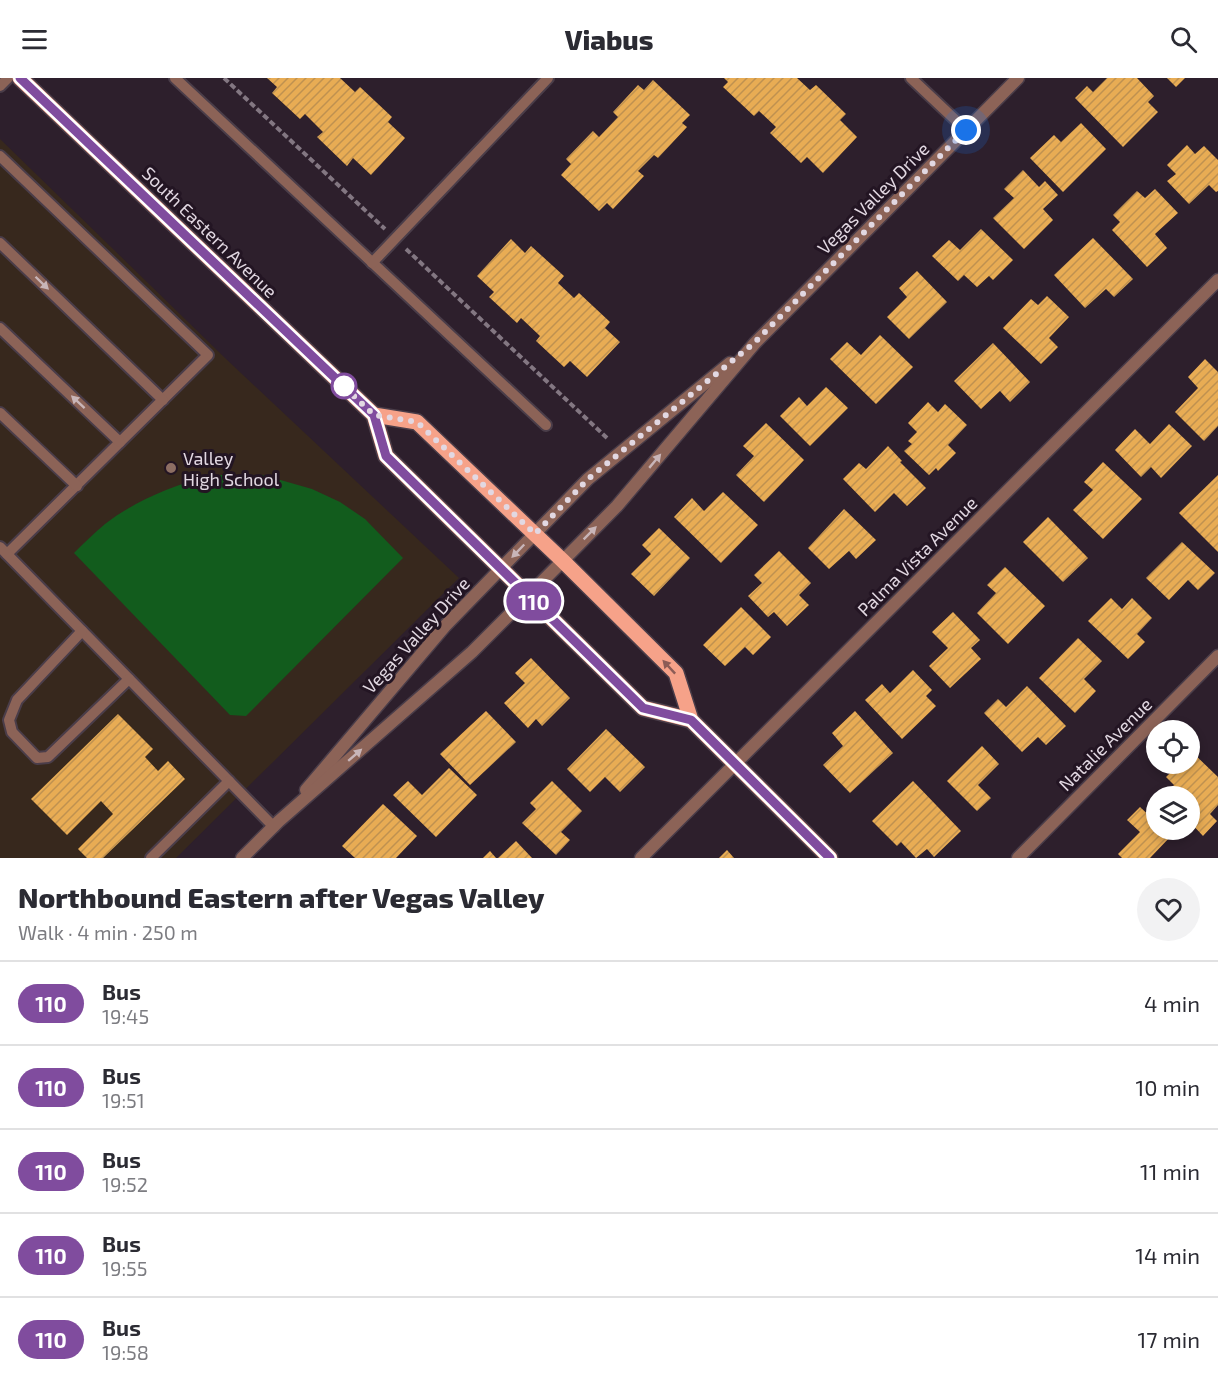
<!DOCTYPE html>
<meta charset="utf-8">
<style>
:root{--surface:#fff;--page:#f2f2f3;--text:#2b2b33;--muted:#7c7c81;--line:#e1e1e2}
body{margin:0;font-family:"Exo 2",sans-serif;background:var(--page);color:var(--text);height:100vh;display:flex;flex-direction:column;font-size:22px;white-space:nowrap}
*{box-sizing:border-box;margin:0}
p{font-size:20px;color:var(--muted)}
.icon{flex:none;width:33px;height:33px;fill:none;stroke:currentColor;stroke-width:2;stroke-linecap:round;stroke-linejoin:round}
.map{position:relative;height:780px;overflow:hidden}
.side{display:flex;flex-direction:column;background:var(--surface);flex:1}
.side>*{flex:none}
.badge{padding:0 12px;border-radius:20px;font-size:21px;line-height:39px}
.tools{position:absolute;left:1146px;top:642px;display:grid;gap:12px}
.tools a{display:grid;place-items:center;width:54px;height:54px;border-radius:50%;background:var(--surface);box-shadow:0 3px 9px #0003;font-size:30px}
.you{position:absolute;width:30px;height:30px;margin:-15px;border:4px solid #fff;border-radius:50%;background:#1a73e8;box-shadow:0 0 0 9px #1a73e833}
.map>.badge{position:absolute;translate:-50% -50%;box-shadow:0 0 0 3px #fff}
.round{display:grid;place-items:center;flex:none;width:63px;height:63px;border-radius:32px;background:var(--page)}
.head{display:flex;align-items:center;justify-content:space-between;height:102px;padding:0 18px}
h1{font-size:28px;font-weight:800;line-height:45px}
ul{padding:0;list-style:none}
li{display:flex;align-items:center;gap:18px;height:84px;padding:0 18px;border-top:2px solid var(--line)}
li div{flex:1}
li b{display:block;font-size:22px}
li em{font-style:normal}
li .badge{min-width:66px;font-weight:700;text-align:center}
header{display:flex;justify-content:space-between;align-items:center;height:78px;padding:0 18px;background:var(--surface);font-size:27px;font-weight:800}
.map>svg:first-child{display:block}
.education{fill:#37281d}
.pitch{fill:#125c1d}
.building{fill:url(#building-hatch)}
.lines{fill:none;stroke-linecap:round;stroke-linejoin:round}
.service-casing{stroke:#4a3d49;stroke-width:14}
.minor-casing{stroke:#4a3d49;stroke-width:15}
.tertiary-casing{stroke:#4a3d49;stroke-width:15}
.primary-casing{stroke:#4a3d49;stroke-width:18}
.path{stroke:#837782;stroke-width:4;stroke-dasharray:6 3;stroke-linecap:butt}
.service{stroke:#8c6357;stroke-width:10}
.minor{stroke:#8c6357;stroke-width:12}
.tertiary{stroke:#8c6357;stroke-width:12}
.primary{stroke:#f6a289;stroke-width:15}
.oneway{fill:#c8b5b8}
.oneway2{fill:#8c5c56}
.line-casing{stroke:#fff;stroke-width:14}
.line{stroke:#804c9e;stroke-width:9}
.walk{stroke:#e2d8e2;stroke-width:6;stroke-dasharray:0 10.8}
.stop-dot{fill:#fff;stroke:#804c9e;stroke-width:3}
.education-dot{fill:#8d6e63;stroke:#231523;stroke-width:2}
.labels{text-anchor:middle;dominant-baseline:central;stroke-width:6;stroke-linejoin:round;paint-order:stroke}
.street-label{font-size:18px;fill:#e2d8e2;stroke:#231523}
.poi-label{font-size:18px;fill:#e2d8e2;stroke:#231523;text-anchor:start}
</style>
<header><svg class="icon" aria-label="menu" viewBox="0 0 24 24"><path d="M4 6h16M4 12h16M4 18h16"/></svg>Viabus<svg class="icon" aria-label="search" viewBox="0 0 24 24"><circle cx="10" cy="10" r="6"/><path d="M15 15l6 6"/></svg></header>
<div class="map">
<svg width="1218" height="780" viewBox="0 0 1218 780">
<defs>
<pattern id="building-hatch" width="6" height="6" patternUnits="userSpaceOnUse" patternTransform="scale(1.5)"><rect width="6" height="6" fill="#e8ac54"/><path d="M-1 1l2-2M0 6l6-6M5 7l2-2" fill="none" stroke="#bf9150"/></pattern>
</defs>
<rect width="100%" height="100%" fill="#2d1f2c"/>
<polygon class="education" points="0,61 225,280 459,500 176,780 0,780"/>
<path class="pitch" d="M210,397H263L312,411L340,424L365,441L403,480L246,638L230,637L74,475C84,465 94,455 105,446C136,422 173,408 210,397Z"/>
<g class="building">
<polygon points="267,0 340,0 355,14 360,9 392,39 388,44 405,60 371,97 353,80 347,88 317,59 323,54 305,36 300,41 272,15 277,9"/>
<polygon points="724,0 797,0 810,12 816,7 846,36 840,42 857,59 823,95 807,79 801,85 770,55 776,49 759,33 754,38 723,9 728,4"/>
<polygon points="1107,0 1137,0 1154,18 1148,24 1158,34 1123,69 1075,20 1087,8 1093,14"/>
<polygon points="1167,0 1185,0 1176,9"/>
<polygon points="653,2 690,37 682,45 687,49 658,80 654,77 638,93 644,98 613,131 607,125 599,133 561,97 571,86 566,81 593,53 599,59 618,39 613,34 638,7 644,12"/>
<polygon points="1081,45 1106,71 1063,114 1030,80 1054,57 1061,64"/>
<polygon points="1187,67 1195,76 1204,68 1218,82 1218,113 1216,114 1209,107 1189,126 1167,103 1176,96 1167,87"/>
<polygon points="1023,92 1039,109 1045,103 1058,117 1043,131 1053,142 1024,171 993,140 1014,120 1004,111"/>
<polygon points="1155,111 1178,135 1155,156 1167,170 1147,189 1112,152 1120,144 1113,137 1137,113 1145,120"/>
<polygon points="981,151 1013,182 993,202 989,198 977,209 964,197 958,203 932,178 949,162 960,172"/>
<polygon points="1093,160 1133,201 1114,219 1106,211 1085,230 1054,197"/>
<polygon points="511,161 525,175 531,168 564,198 558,205 574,220 579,215 610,244 605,250 620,264 587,299 570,283 564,289 536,263 540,258 521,240 517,245 489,219 494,214 477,198"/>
<polygon points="917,193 947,224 909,261 887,239 907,219 899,210"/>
<polygon points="1047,218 1069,239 1049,260 1058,269 1041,286 1003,250 1031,221 1038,227"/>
<polygon points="880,257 913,289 876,326 830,281 847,264 861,277"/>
<polygon points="993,265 1030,304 1010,324 1000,313 981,331 954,303"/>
<polygon points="1205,281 1218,294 1218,348 1204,363 1175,334 1198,310 1188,299"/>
<polygon points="826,309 848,330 810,368 780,338 799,319 807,328"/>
<polygon points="928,324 938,334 945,326 967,347 948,367 956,375 938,393 936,390 929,397 904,373 912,366 908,363 917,354 908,345"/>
<polygon points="766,345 804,382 764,424 736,397 754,378 743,368"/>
<polygon points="1169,346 1192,368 1161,400 1151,389 1141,399 1115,372 1135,351 1150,366"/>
<polygon points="888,368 902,383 900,384 926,410 907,428 894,415 875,434 843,401 859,385 866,391"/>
<polygon points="1103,384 1142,421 1103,461 1073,432 1093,412 1084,404"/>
<polygon points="1218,397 1218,474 1179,435"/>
<polygon points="723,414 758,447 721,485 674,439 692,420 704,433"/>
<polygon points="844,431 876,462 856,481 849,473 829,491 808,470"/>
<polygon points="1048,439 1088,480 1063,504 1023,464"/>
<polygon points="659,450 690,480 654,518 631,496 651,476 642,467"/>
<polygon points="1182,464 1215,495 1198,512 1188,502 1169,522 1146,500"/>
<polygon points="779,473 811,505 799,517 809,527 787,548 774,534 768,539 748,518 762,505 754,497"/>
<polygon points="1005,489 1045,528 1008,566 977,535 996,515 987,507"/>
<polygon points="1111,520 1122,531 1132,520 1152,540 1137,556 1145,564 1128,581 1088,543"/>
<polygon points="741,529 771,559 753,577 745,569 725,588 703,567"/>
<polygon points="953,534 980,562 971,570 981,581 950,610 929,588 948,570 932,554"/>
<polygon points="1078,560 1102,583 1084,601 1096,613 1075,635 1039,600"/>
<polygon points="531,580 570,620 542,648 536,641 528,650 504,625 525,605 515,595"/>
<polygon points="913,592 932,612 926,618 936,628 902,661 865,622 882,606 890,615"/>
<polygon points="1027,608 1066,648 1046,667 1038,659 1022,674 984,635 998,621 1006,629"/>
<polygon points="486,633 516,664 470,707 440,676"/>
<polygon points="855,633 893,675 850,715 823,687 843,668 832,655"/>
<polygon points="118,636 153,671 145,679 158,693 168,683 185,701 103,780 87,780 78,771 113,736 101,723 67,757 31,721"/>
<polygon points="606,651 645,689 620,714 605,699 590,714 567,691"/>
<polygon points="982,668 999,686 978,707 991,720 977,733 947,703"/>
<polygon points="1191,673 1218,699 1218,727 1210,736 1217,743 1203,758 1190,744 1190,718 1164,718 1174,707 1166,699 1179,686 1190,686"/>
<polygon points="449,690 477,717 436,759 393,717 408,703 422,717"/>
<polygon points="552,703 582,733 561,754 570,762 556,777 522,745 536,731 530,725"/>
<polygon points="913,703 961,753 934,779 927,771 916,780 901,764 897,768 872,743"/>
<polygon points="383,726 417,758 396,780 355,780 342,768"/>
<polygon points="1140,729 1156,744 1156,752 1164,752 1171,758 1150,780 1122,780 1118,776 1140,754 1127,742"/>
<polygon points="516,763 532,780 498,780"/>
<polygon points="727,772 734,780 719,780"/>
<polygon points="490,773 496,780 483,780"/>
</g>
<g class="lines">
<g class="service-casing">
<g id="service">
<polyline points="175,0 546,347"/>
<polyline points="911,0 966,52"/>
<polyline points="0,8 8,0"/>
<polyline points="0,78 208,277 7,476"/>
<polyline points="0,165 163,322"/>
<polyline points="372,185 548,0"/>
<polyline points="0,250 120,364"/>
<polyline points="0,335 77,408"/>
<polyline points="0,469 274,749"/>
<polyline points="82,553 17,622 9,642 12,654 37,680 48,679 129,601"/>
<polyline points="151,780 229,703"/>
</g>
</g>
<g class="minor-casing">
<g id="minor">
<polyline points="641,780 1218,202"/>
<polyline points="1018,780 1218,578"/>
</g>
</g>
<g class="tertiary-casing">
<g id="tertiary">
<polyline points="306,712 445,548 588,401 730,285"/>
<polyline points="242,780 279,743 472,574 508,538 617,428 755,265 1018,0"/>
</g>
</g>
<g class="primary-casing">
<g id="primary">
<polyline points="20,0 374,337 386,378 643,630 691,642"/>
<polyline points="374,337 417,344 563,483 676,595 691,642 830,780"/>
</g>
</g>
<g class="path">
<polyline points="224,0 385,151"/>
<polyline points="406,171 607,360"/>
</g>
<use href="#service" class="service"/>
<use href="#minor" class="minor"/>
<use href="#tertiary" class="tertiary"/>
<use href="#primary" class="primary"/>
</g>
<defs><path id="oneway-solid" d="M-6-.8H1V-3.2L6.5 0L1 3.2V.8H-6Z" transform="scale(1.5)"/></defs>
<g class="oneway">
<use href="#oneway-solid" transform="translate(42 205) rotate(44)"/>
<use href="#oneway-solid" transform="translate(78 324) rotate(-137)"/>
<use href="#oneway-solid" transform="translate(655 383) rotate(-50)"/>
<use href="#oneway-solid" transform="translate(590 455) rotate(-45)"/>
<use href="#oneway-solid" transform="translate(518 473) rotate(134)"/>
<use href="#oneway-solid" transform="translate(355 677) rotate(-41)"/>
</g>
<use class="oneway2" href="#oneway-solid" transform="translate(669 589) rotate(-133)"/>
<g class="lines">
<g class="line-casing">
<polyline id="line" points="20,0 374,337 386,378 643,630 691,642 830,780"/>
</g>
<use href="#line" class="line"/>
<polyline class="walk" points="344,308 341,306 374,337 417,344 535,456 588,401 754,265 966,52"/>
</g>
<circle class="stop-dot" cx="344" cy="308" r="12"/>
<circle class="education-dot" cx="171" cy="390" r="6"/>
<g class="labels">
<g class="street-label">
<text transform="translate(873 120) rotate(-45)">Vegas Valley Drive</text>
<text transform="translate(210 154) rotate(44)">South Eastern Avenue</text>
<text transform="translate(917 478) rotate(-45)">Palma Vista Avenue</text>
<text transform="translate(416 557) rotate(-48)">Vegas Valley Drive</text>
<text transform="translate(1105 666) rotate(-45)">Natalie Avenue</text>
</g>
<g class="poi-label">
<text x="183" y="380">Valley<tspan x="183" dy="21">High School</tspan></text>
</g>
</g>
</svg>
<div class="tools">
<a><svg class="icon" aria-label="locate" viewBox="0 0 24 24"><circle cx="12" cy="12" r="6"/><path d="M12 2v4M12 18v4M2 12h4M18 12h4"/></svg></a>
<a><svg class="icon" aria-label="layers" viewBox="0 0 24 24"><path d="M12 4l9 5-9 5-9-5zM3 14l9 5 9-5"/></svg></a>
</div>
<div class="you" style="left:966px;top:52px"></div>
<b class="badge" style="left:534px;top:523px;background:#804c9e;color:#fff">110</b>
</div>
<section class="side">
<div class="head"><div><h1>Northbound Eastern after Vegas Valley</h1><p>Walk · 4 min · 250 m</p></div><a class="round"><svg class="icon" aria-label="heart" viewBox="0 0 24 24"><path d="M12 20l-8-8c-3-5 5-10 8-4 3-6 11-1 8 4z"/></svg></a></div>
<ul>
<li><span class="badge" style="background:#804c9e;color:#fff">110</span><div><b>Bus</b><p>19:45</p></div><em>4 min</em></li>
<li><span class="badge" style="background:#804c9e;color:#fff">110</span><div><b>Bus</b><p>19:51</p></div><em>10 min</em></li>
<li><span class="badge" style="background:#804c9e;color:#fff">110</span><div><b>Bus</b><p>19:52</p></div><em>11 min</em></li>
<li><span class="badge" style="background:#804c9e;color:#fff">110</span><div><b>Bus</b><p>19:55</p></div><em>14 min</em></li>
<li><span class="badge" style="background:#804c9e;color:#fff">110</span><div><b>Bus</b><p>19:58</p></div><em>17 min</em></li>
</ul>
</section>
